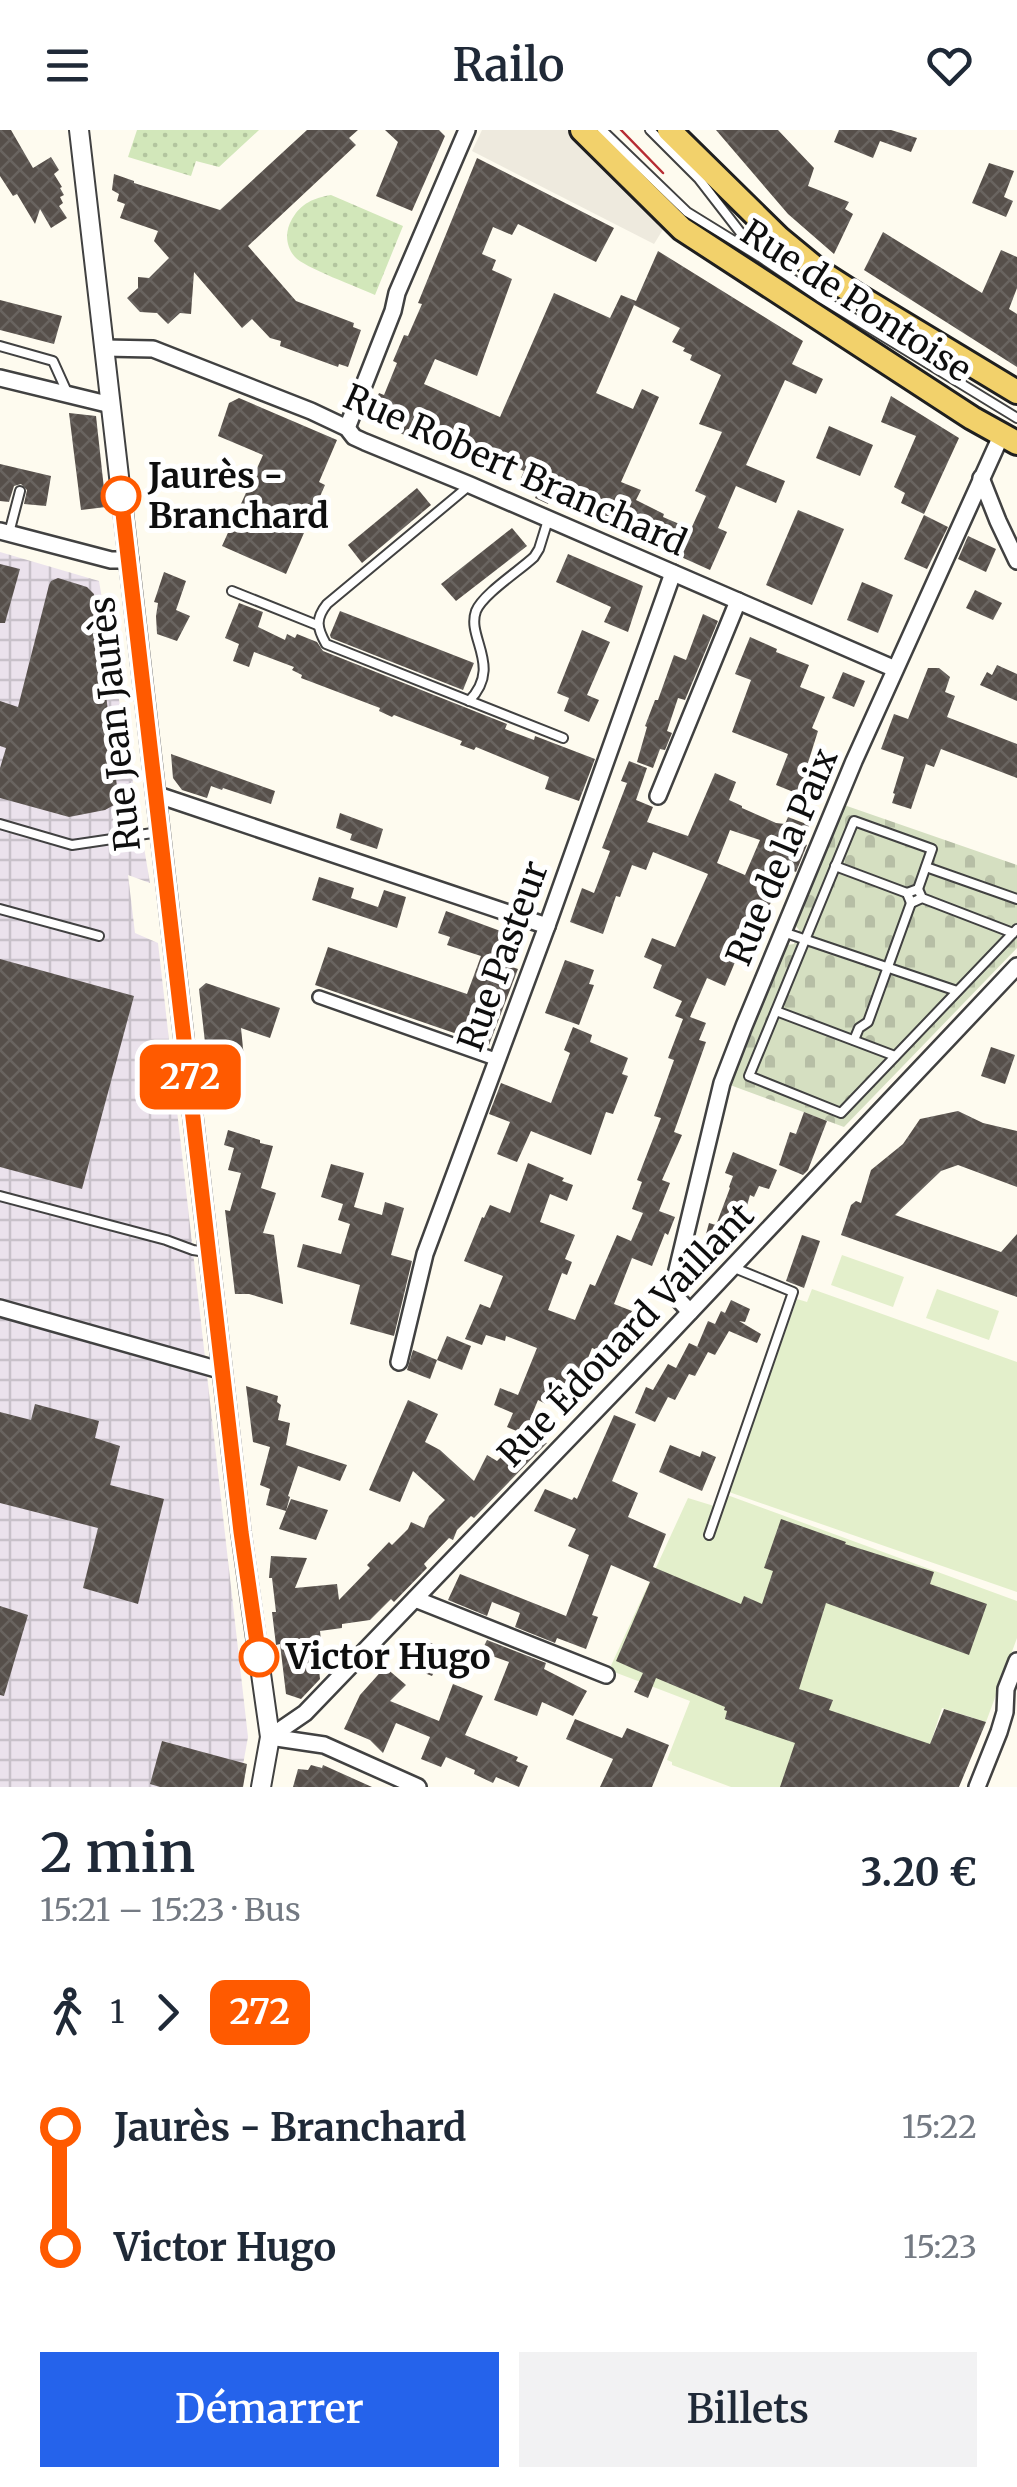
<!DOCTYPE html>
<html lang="fr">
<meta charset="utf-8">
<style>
:root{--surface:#fff;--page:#f2f2f3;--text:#1f2937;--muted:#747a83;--accent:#2563eb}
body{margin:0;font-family:Merriweather,serif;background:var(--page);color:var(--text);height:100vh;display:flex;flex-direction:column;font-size:38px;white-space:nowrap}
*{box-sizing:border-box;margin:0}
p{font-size:32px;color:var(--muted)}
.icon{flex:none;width:55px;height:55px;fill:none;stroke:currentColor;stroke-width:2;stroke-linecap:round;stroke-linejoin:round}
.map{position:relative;height:1657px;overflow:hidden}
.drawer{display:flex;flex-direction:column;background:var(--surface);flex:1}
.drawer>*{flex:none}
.badge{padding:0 20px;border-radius:15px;font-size:35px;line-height:65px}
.map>.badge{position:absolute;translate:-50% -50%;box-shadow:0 0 0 5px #fff}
.legs{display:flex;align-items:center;gap:15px;height:110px;padding:0 40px;font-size:32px}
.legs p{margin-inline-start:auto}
.summary{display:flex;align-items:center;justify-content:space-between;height:170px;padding:0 40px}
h1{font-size:55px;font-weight:600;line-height:75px}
.button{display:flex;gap:20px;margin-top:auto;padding:20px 40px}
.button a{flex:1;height:115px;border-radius:0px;background:var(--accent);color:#fff;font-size:40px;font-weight:600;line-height:115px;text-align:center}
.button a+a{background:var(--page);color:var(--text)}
ul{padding:0 40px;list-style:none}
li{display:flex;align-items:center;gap:35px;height:120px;font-size:38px}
li i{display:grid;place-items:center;width:15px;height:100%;margin:0 12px;background:currentColor}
li i::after{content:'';width:25px;height:25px;margin:-12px;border:8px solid;border-radius:50%;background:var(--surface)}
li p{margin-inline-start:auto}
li:first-child i{background:linear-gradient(#0000 50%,currentColor 0)}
li:last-child i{background:linear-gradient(currentColor 50%,#0000 0)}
header{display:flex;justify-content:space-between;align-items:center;height:130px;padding:0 40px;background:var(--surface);font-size:45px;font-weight:600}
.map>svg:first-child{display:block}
.industrial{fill:url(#industrial-grid)}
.cemetery{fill:url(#cemetery-stones)}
.park{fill:url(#park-dots)}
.pitch{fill:#e3efcb}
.plaza{fill:#eeeade}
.building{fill:url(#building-cross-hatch);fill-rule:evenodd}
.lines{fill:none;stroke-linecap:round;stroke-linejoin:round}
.service-casing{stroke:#414141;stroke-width:12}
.pedestrian-casing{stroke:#414141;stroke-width:16}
.minor-casing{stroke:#414141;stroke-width:20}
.tertiary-casing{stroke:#414141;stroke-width:22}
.primary-casing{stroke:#1f1f1f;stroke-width:28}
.service{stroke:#fff;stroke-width:8}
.pedestrian{stroke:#fff;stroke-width:11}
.minor{stroke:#fff;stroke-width:15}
.tertiary{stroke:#fff;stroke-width:18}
.primary{stroke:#f2d16b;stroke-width:22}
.tram{stroke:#b72c33;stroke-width:2.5}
.line-1-casing{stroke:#fff;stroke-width:22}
.line-1{stroke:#ff5a00;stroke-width:15}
.stop-1-dot{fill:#fff;stroke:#ff5a00;stroke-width:5}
.labels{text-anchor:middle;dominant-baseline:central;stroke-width:10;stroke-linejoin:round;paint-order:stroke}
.street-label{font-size:35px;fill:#0e0e0e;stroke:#fff}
.stop-label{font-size:35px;font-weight:bold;fill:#0e0e0e;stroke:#fff;text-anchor:start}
</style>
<header><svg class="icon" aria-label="menu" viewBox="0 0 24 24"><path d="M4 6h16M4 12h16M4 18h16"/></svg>Railo<svg class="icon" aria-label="heart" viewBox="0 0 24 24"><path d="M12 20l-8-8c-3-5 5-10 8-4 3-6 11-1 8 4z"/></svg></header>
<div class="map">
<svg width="1017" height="1657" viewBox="0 0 1017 1657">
<defs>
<pattern id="industrial-grid" width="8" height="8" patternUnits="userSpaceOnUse" patternTransform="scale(2.5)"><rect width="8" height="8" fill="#ebe2ec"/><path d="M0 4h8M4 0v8" fill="none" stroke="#c8c1c9"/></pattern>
<pattern id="cemetery-stones" width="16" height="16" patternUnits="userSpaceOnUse" patternTransform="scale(2.5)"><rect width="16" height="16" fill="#d5dfc1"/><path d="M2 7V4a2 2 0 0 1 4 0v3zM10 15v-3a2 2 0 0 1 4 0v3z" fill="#b6bea5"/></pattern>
<pattern id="park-dots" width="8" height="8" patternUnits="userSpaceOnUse" patternTransform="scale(2.5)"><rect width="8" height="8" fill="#d2e7ba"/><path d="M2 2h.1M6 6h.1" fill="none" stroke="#b3c59f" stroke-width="1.8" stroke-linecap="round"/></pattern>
<pattern id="building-cross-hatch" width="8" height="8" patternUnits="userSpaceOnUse" patternTransform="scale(2.5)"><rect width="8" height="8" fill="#564f4a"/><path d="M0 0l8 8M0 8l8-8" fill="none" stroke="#696460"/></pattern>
</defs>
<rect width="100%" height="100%" fill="#fefbef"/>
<polygon class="industrial" points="0,422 99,451 150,753 128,745 135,803 158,813 248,1607 239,1657 0,1657"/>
<polygon class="cemetery" points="844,675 1017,735 1017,818 844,997 730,955 787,815 794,814 799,800 795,795"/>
<g class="park">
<polygon points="137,0 259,0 219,37 196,31 191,46 128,27"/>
<path d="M331,65L403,96L375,165C360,158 303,137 295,127C285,116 285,101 292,89C301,73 314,68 331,65Z"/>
</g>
<g class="pitch">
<polygon points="842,1125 904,1147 893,1177 831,1155"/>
<polygon points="812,1159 1017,1232 1017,1462 729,1362 797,1169 807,1172"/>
<polygon points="937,1159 999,1181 989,1210 926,1188"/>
<polygon points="719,1362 1017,1471 1017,1508 986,1592 942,1578 930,1615 923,1657 731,1657 672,1635 672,1632 667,1630 690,1571 609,1540 688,1368 714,1376"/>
</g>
<polygon class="plaza" points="482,0 572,0 667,93 654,114 472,21"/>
<g class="building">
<polygon points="0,0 11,0 33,38 51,27 59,40 54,44 62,57 60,58 64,65 60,67 63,73 59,76 67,88 51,98 40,79 35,94 17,64 13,66 0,46"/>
<polygon points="307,0 358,0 349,8 356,15 248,116 296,171 354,193 353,197 361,200 348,237 339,234 338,237 280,216 281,211 270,208 252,189 242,198 194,142 191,184 180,183 168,194 157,183 140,182 127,168 138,158 138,147 149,148 169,128 154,111 158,101 120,88 125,74 117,71 119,64 112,60 114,44 134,51 134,53 220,80"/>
<polygon points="385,0 439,0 445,6 412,81 376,66 398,12"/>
<polygon points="716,0 778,0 814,38 808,56 849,72 845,79 853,84 834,124 788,84"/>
<polygon points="839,0 891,0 917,8 911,22 880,11 873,28 834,12"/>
<path d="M477,28L614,98L596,132L518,94L512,105L493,97L482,124L496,130L492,140L512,149L477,246L435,229L424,254L500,287L554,163L610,188L621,165L636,171L658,121L803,211L792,234L823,249L816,264L785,250L746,335L785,351L776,373L736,356L718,398L727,402L710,440L670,422L672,417L624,396L621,401L550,368L548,374L535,368L540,356L521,348L524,341L432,302L427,315L375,292L378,286L371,281L379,263L384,265L397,233L393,231L404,205L408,206L422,174L418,173ZM634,175L680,198L672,212L685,218L683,221L692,225L690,230L721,245L699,294L722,302L695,361L706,366L691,399L663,387L664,384L636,370L641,360L621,352L659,267L642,259L633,279L596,263Z"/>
<polygon points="989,33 1014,41 1004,67 1013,71 1006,87 972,73"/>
<polygon points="883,102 982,163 1001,120 1017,127 1017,158 1009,179 1017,184 1017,237 864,140"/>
<polygon points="0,170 62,186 54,214 0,200"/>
<polygon points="891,266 959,308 924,384 901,373 905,363 894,357 916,306 881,292"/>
<polygon points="239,268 337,310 319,352 325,355 286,444 222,416 263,325 218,306 229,273"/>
<polygon points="69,283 96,286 106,377 81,380"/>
<polygon points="829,296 873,315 860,346 816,328"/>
<polygon points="0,334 51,346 46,376 24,374 27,360 21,354 14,356 9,372 0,371"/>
<polygon points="417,358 431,375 362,433 348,415"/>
<polygon points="798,380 844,399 812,475 766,455"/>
<polygon points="924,385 948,397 927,439 904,429"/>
<polygon points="512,398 527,416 456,471 441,454"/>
<polygon points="968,406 996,419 986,442 958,429"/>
<polygon points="568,424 643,456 628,502 604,492 611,477 556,452"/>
<polygon points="0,434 20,439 5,493 0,493"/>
<polygon points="164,442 186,451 176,480 190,486 177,511 157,504 156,486 158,473 154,472"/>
<polygon points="58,448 87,457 94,464 118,665 114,675 105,680 69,687 0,668 0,638 6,618 0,616 0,571 18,577 49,455 51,451"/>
<polygon points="862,452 893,465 878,503 847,490"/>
<polygon points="975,460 1002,473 993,490 966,478"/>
<polygon points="239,473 263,482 258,497 285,510 287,504 295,508 297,504 317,512 323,521 507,594 505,599 534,610 535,606 595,629 579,671 545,659 549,647 476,617 474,620 460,615 462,611 394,585 392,587 379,581 380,578 301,548 302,545 292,540 294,537 254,522 249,537 233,531 239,514 225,508"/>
<polygon points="340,481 474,533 463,560 331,508 330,505"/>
<polygon points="703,484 718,491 685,570 678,568 667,601 672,603 665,620 660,619 653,638 637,632 647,597 645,596 655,570 658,570 674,525 686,530"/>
<polygon points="582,500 610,512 587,565 599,570 589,592 564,581 569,568 557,563"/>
<polygon points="750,507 777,519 776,522 809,535 800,557 825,567 812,598 818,601 806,639 813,642 807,656 804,655 801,665 776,655 788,624 732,602 751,550 735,544"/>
<polygon points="997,535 1017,544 1017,571 980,555 987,542 992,545"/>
<polygon points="928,538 939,538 950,547 945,562 955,566 947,587 1017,614 1017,648 941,619 934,637 926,634 911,679 892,673 895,664 893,663 904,627 881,619 894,584 908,589"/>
<polygon points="843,542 865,551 854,577 832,568"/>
<polygon points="171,624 275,661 271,674 223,658 222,660 211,656 207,668 182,660 173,648"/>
<path d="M629,631L647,638L636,670L653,677L647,692L688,706L715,643L736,652L729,670L742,676V678L776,693L785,694L788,687L809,695L802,713L807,715L796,742L777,734L763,769L771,772L754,810L746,806L725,856L707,848L690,887L706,893L699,910L706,912L674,1002L682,1005L662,1050L670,1053L659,1081L675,1087L668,1105L665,1103L652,1136L632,1128L614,1174L632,1181L610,1225L592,1218L576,1258L556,1250L546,1274L538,1270L524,1304L547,1313L474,1388L471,1386L457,1400L453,1410L449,1408L424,1434L427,1438L394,1472L391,1469L370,1490L342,1494V1498L320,1501L323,1532H318L320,1549L301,1569L286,1564L280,1514L276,1515L272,1482H276L272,1448H269L271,1426L307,1428L295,1458L337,1454L339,1470L370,1438L367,1435L389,1412L392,1415L408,1399L411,1392L424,1398L429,1386L445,1370L413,1341L400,1372L369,1360L408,1270L438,1284L425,1312L440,1320L474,1351L487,1325L497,1331L524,1304L507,1297L513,1283L494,1275L500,1258L518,1265L537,1218L506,1206L505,1211L486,1205L482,1215L465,1209L480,1174L490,1178L503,1146L464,1131L482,1087L484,1088L490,1075L510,1083L528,1033L564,1048L562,1051L573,1055L567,1071L550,1064L540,1092L575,1105L565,1129L572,1132L567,1145L562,1143L548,1180L575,1190L590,1154L595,1156L617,1105L631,1111L643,1083L632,1079L642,1052L637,1050L661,988L654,986L674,930L668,928L683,889L675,886L682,871L653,858L662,835L644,827L652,808L675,817L708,744L653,722L646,740L632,735L620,767L616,766L603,804L570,792L582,758L594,763L610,721L602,718L627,653L621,651ZM730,700L760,710L745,745L717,733Z"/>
<polygon points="340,683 383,699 377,719 350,710 352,704 336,698"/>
<polygon points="319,747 354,758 351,768 378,777 384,760 406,767 397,798 312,770"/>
<polygon points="446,781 522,809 512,837 518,839 489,915 315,855 328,817 467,864 481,826 447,815 450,807 438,803"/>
<polygon points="0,829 134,866 82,1059 0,1037"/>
<polygon points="565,830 594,840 589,854 594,855 579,895 545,883"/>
<polygon points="206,853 280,878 270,908 241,898 244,928 238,928 240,949 208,939 199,859"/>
<polygon points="573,897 592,905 590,912 628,928 622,944 628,946 613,984 606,982 591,1025 531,1001 517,1032 497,1024 510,992 489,984 501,953 551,973 570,923 564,920"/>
<polygon points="991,917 1015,925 1005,954 981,946"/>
<polygon points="958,981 983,993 1017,1001 1017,1057 958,1035 941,1041 895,1085 1001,1122 1017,1104 1017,1167 841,1105 851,1075 856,1071 861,1073 871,1040 903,1014 920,989"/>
<polygon points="804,982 827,991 808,1040 803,1045 779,1035 790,1002 796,1004"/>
<polygon points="228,1000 260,1010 260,1013 273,1016 261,1058 276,1063 263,1103 274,1105 283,1174 249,1164 235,1164 225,1080 230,1081 241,1043 228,1040 234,1018 224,1015"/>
<polygon points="733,1022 777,1040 769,1059 759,1056 754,1067 750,1065 745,1083 741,1086 736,1101 731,1099 723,1122 703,1115 709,1093 716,1095 730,1058 729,1057 733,1046 725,1043"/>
<polygon points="331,1034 364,1043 354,1077 382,1085 385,1072 404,1078 391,1125 412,1131 394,1206 350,1194 360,1155 297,1137 303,1114 341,1124 350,1094 338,1090 343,1074 321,1067"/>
<polygon points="802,1105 820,1111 804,1158 786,1151"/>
<polygon points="731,1170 750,1179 745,1192 739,1191 761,1204 757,1213 729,1201 715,1225 708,1222 695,1246 689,1244 675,1270 668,1267 655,1292 635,1283 646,1257 653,1260 668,1234 676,1238 689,1213 700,1218 697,1217 708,1191 715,1194 721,1181 725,1183"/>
<polygon points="447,1206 471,1216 462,1240 437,1230"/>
<polygon points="413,1220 437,1230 430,1249 407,1240"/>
<polygon points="246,1256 278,1266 277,1272 281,1275 278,1290 290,1293 286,1315 347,1335 340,1351 298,1336 288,1366 290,1367 286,1381 291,1369 328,1380 316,1410 279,1399 286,1381 266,1375 270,1359 260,1355 270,1317 253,1312"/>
<polygon points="35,1274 99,1291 95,1308 120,1316 110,1355 164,1369 138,1474 83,1458 98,1398 0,1373 0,1282 31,1290"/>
<polygon points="614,1285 636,1294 612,1351 638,1363 628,1387 666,1404 653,1437 741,1474 744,1466 762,1474 773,1441 764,1438 781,1389 846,1412 845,1414 934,1442 930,1454 987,1474 969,1525 826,1473 799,1559 833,1570 829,1580 930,1614 944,1579 986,1592 959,1657 780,1657 795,1613 725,1589 727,1581 724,1580 725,1577 656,1548 648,1568 634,1562 643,1543 616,1531 650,1452 611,1435 592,1485 598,1487 586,1519 557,1508 555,1513 515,1497 520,1483 492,1472 487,1486 448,1470 460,1444 566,1486 589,1425 568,1416 576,1399 534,1381 545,1359 572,1370 574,1367 577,1369"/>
<polygon points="670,1315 700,1327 702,1321 716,1327 702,1361 659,1342"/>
<polygon points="0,1476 28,1485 4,1566 0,1565"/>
<polygon points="487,1510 546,1533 544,1539 587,1561 573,1586 542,1572 537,1586 494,1570 509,1532 481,1522"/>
<polygon points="426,1511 445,1519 432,1546 414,1539"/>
<polygon points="385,1537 406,1555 390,1571 439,1591 453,1554 483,1566 465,1605 518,1627 516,1631 528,1636 519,1657 496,1647 493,1653 474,1644 475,1640 446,1627 441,1637 421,1629 430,1607 396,1593 383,1623 370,1610 344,1599 360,1565"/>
<polygon points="575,1589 622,1608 627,1598 669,1615 652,1657 600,1657 613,1629 566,1609"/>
<polygon points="162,1611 247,1634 243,1657 160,1657 150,1654"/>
<polygon points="311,1635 322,1638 323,1635 372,1657 293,1657 298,1639 308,1640"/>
</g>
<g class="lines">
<g class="service-casing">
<g id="service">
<polyline points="602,0 687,82 760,127 819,167 1017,288"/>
<polyline points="650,0 699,49 754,120"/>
<polyline points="0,216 53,231 67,262"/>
<path d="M470,355L327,474C315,489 317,498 326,514L563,608"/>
<polyline points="9,403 20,361"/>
<polyline points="232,461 317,495"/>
<path d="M469,571C503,536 466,508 476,481C483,464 519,441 534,427L539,419L548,390"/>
<polyline points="0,694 72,715 159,702"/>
<polyline points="835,736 907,763"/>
<polyline points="926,737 1017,769"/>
<polyline points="918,759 932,719 854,691 749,946 841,983 1017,799"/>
<polyline points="922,768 918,759 907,763 911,773 922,768 1013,803"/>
<polyline points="0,779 99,806"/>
<polyline points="783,802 957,861"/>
<polyline points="776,881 895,926"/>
<polyline points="854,910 859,898 868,892 911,773"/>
<polyline points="0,1066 166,1110 193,1120 206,1122"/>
<polyline points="709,1405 793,1162 732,1137"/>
</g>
</g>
<g class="pedestrian-casing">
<polyline id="pedestrian" points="319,867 498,930"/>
</g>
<g class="minor-casing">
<g id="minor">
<polyline points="105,218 153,219 311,281 347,298 354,307 365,312 470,355 895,539"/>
<polyline points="0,248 111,275"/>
<polyline points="347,298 393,181 397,163 467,0"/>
<polyline points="981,348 998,391 1017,431"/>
<polyline points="0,401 111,430 130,430"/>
<polyline points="155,664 547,796"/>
<polyline points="658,666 738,471"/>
<polyline points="0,1178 223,1241"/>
<polyline points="690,1182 678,1169 673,1157 722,953 744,896 854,631 1001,306"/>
<polyline points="399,1232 425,1124 547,796 673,443"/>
<polyline points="415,1469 606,1545"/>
<polyline points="270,1607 305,1583 657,1217 1017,836"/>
<polyline points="270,1607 324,1615 418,1657"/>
<polyline points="977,1657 999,1602 1005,1582 1006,1559 1017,1531"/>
</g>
</g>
<g class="tertiary-casing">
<polyline id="tertiary" points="79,0 241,1403 270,1607 261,1657"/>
</g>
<g class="primary-casing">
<g id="primary">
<polyline points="582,0 682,99 972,288 1017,313"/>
<polyline points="669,0 779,108 819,141 858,166 1017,262"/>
</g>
</g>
<use href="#service" class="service"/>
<use href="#pedestrian" class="pedestrian"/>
<use href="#minor" class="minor"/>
<use href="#tertiary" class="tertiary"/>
<use href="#primary" class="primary"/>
<polyline class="tram" points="621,0 663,43"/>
</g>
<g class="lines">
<g class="line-1-casing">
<polyline id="line-1" points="121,366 241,1402 259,1527"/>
</g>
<use href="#line-1" class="line-1"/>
</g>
<g class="stop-1-dot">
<circle cx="121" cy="366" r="18"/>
<circle cx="259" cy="1527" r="18"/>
</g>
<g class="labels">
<g class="street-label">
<text transform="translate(856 171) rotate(33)">Rue de Pontoise</text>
<text transform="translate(515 340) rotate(24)">Rue Robert Branchard</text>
<text transform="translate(115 594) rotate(-96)">Rue Jean Jaurès</text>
<text transform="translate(782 727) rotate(-67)">Rue de la Paix</text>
<text transform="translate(503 826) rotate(-70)">Rue Pasteur</text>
<text transform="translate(626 1205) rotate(-46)">Rue Édouard Vaillant</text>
</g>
<g class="stop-label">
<text x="148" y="346">Jaurès -<tspan x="148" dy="40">Branchard</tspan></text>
<text x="286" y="1527">Victor Hugo</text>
</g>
</g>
</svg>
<b class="badge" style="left:190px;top:947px;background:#ff5a00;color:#fff">272</b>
</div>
<section class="drawer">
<div class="summary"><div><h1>2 min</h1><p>15:21 – 15:23 · Bus</p></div><b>3.20 €</b></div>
<div class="legs"><svg class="icon" aria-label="walk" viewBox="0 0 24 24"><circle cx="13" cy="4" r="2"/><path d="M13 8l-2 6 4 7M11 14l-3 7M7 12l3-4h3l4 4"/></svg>1<svg class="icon" aria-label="forward" viewBox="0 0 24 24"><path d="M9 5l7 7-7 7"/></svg><b class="badge" style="background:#ff5a00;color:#fff">272</b></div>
<ul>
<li><i style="color:#ff5a00"></i><b>Jaurès - Branchard</b><p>15:22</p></li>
<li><i style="color:#ff5a00"></i><b>Victor Hugo</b><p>15:23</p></li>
</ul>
<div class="button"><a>Démarrer</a><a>Billets</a></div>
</section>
